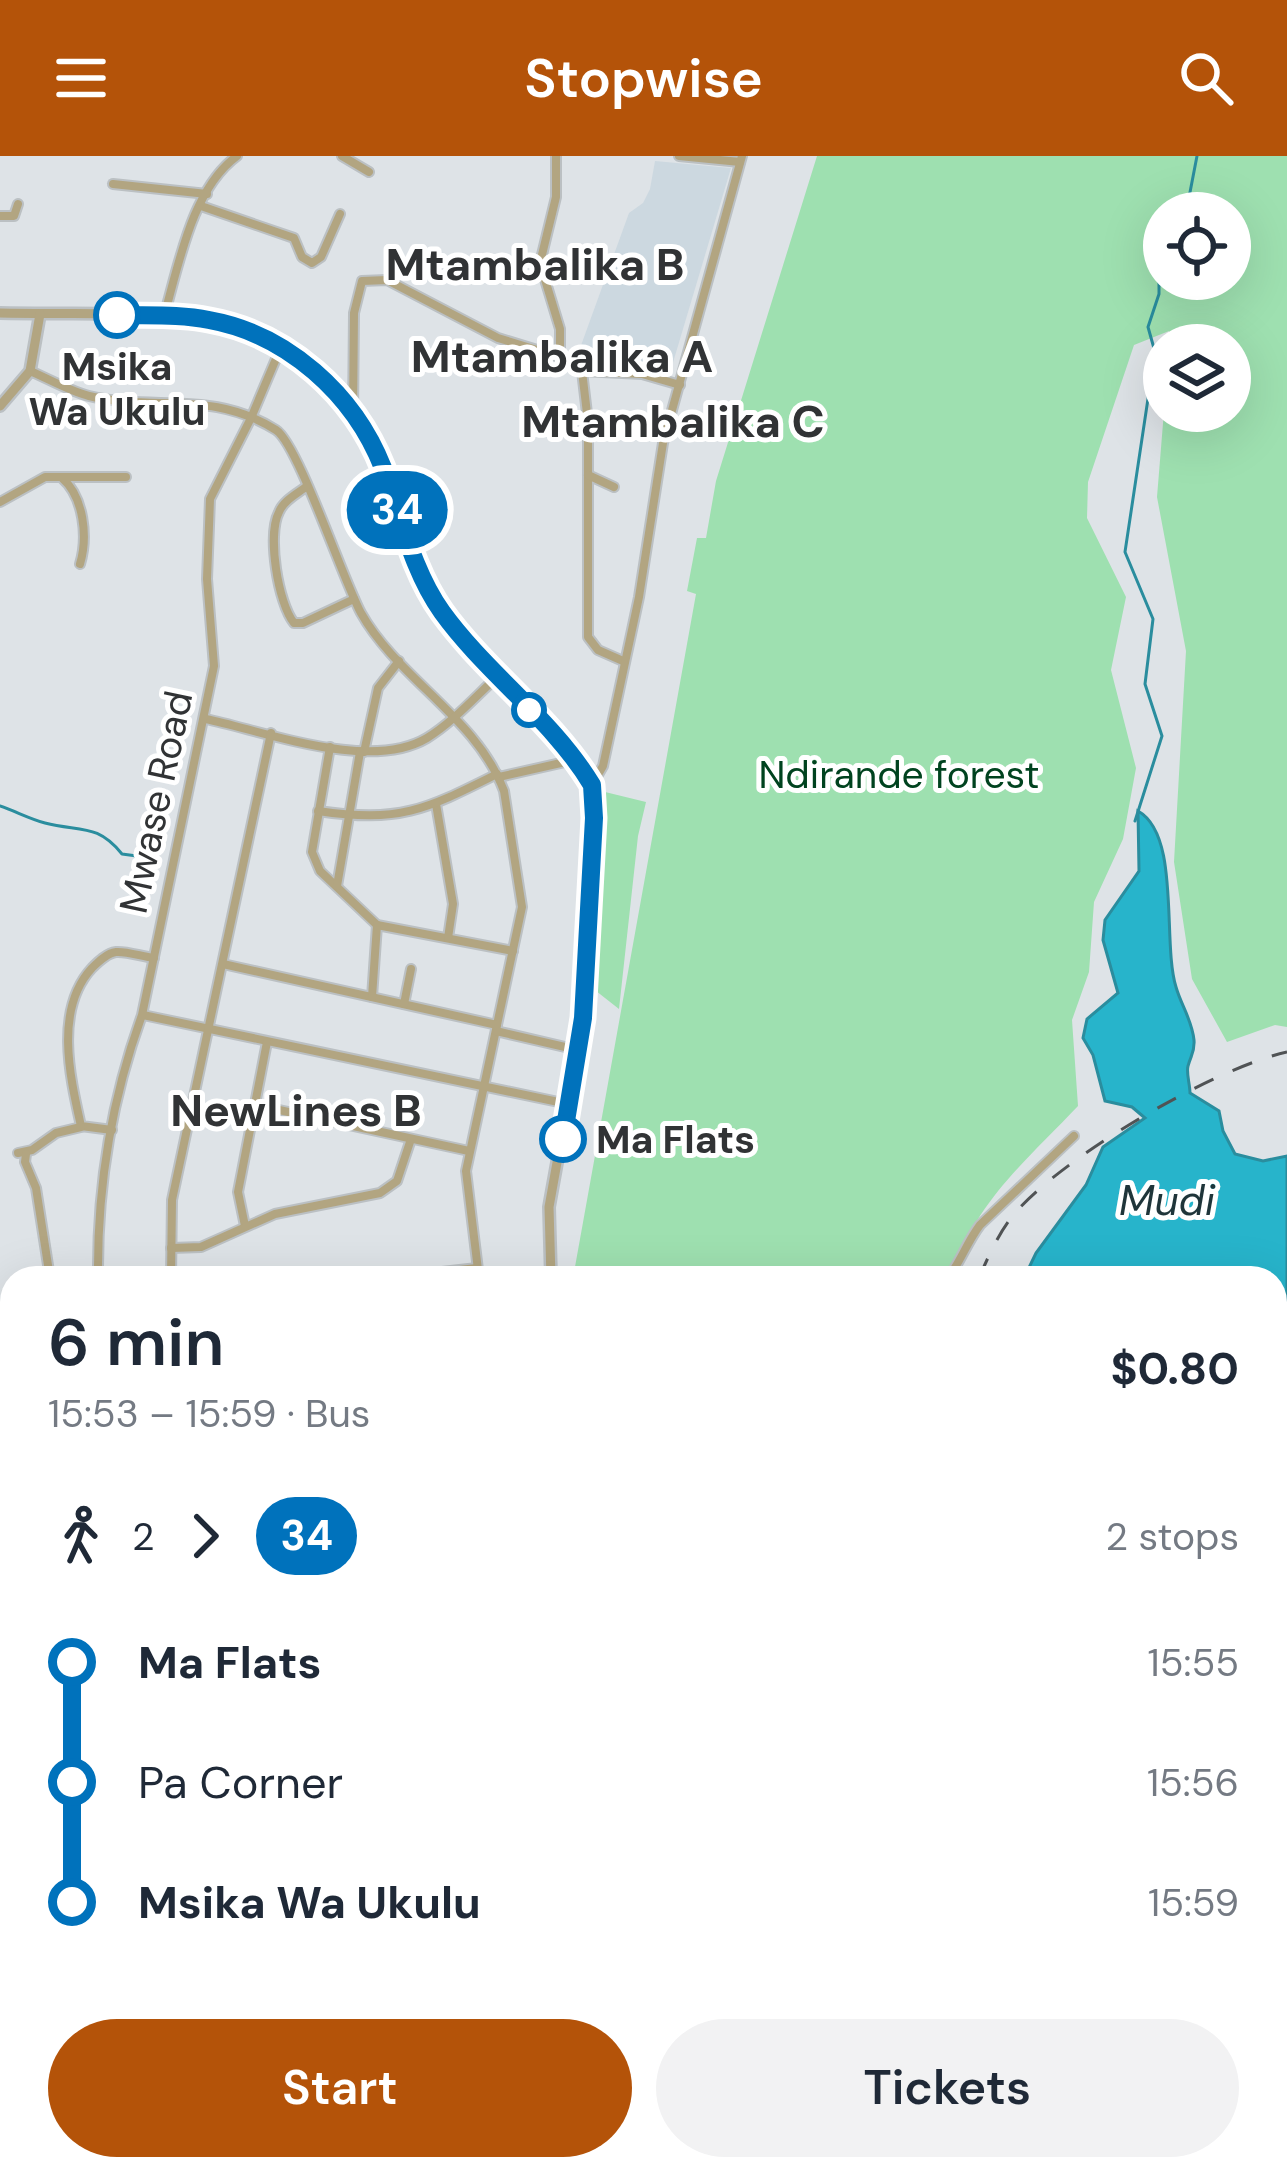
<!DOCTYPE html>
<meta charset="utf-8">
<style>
:root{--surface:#fff;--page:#f2f2f3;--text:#1f2937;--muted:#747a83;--accent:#b45309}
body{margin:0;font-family:"DM Sans",sans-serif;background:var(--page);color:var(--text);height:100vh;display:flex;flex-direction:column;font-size:45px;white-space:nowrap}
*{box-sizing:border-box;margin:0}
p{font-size:39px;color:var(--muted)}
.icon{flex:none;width:66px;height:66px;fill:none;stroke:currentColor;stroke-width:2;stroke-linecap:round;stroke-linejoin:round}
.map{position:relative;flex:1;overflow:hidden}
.side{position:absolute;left:0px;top:1110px;width:1287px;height:915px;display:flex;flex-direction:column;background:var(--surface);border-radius:36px 36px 0 0;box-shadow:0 12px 48px #0002}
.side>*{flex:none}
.badge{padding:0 24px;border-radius:39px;font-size:42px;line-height:78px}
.fabs{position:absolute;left:1143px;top:36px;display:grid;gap:24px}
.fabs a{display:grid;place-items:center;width:108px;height:108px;border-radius:50%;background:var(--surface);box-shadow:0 12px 48px #0002;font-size:60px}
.map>.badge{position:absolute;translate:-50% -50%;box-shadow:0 0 0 6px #fff}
.legs{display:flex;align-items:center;gap:18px;height:132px;padding:0 48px;font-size:39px}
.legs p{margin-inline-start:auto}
.summary{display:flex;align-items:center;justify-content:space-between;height:204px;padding:0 48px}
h1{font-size:66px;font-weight:600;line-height:90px}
.primary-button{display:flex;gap:24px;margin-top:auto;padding:24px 48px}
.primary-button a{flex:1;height:138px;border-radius:72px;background:var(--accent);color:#fff;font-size:48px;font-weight:600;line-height:138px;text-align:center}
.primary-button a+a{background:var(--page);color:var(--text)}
ul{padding:0 48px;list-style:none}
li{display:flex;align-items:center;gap:42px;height:120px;font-size:45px}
li i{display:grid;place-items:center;width:18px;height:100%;margin:0 15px;background:currentColor}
li i::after{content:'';width:30px;height:30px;margin:-15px;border:9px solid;border-radius:50%;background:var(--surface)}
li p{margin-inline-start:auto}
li:first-child i{background:linear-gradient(#0000 50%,currentColor 0)}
li:last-child i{background:linear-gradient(currentColor 50%,#0000 0)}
header{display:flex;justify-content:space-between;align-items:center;height:156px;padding:0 48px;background:var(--accent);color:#fff;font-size:54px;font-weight:600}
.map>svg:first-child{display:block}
.built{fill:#ccd8e0}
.green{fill:#9ee0b0;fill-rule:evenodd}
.water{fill:#27b4cb;stroke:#2a8d9e;stroke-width:3}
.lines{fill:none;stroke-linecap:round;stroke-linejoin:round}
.stream{stroke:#2a8d9e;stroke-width:3}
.river{stroke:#27b4cb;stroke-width:12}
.minor-casing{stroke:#bbc0c3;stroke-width:12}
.tertiary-casing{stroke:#bbc0c3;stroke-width:14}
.secondary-casing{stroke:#bbc0c3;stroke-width:15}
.primary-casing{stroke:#bbc0c3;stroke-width:15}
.minor{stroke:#b2a581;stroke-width:8}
.tertiary{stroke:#b2a581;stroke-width:9}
.secondary{stroke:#9a874f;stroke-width:10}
.primary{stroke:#897023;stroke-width:10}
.rail{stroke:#505355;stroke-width:3;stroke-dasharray:21 21;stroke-linecap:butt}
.line-1-casing{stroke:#fff;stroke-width:27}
.line-1{stroke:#0072bc;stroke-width:18}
.stop-1-dot{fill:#fff;stroke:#0072bc;stroke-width:6}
.labels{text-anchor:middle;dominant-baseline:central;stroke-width:10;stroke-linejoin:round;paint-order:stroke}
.stop-label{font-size:39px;font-weight:bold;fill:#313335;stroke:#fff}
.park-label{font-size:39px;fill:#00431f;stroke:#fff}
.street-label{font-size:39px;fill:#313335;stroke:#fff}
.water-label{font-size:42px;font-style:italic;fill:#1f353a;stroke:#fff}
.quarter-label{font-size:45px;font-weight:bold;fill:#313335;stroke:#fff}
</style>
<header><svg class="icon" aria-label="menu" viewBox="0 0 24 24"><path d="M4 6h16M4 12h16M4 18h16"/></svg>Stopwise<svg class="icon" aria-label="search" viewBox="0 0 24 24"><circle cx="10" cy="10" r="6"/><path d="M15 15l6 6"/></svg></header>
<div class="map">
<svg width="1287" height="2023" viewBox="0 0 1287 2023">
<rect width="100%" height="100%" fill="#dee3e7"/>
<g class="built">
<polygon points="655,5 731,12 669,220 633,209 602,212 575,206 629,57 643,47 650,33"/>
<polygon points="0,1486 12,1486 12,2013 510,2013 508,2015 494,2023 0,2023"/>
<polygon points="867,2013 1146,2013 1135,2023 854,2023"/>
</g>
<g class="green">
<path d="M817,0H1287V871L1275,869L1227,886L1192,823L1174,706L1186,495L1157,341L1164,255H1230V189H1169V175L1134,189L1088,326L1087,362L1126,441L1111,514L1136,612L1123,683L1094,746L1089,816L1072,864L1078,950C1024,1007 976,1045 950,1122H573L696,438L687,435L697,382H706L716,325ZM1164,57H1230V123H1164Z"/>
<polygon points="601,635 646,646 638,680 619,853 591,831"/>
<polygon points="1287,1548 1287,1700 1275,1705 1275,1551"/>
</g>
<path class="water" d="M1138,655C1181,679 1162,786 1176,831C1181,849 1192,864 1194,884C1195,896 1191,899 1188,910C1186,917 1190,928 1190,937L1219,955L1223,975L1235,998L1263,1005L1287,1000V1502L1275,1501V1122H1024L1036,1097L1086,1029L1103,991L1145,962L1132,951L1105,945L1093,899L1083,882L1087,863L1118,837L1103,784L1105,764L1139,715Z"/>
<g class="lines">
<g class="stream">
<polyline points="1186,57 1197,0"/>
<path d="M0,650C15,655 30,663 45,667C80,676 97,667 122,698L159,703"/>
<polyline points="1135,665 1162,580 1145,528 1153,463 1125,396 1155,196 1148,171 1159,138 1159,103 1164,97"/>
</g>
<g class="river">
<polyline points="1275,1673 1287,1667"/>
<polyline points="798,2023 804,2013"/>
</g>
<g class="minor-casing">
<g id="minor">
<polyline points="342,0 369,16"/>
<polyline points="556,0 556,41 540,107 560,173 560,201"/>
<polyline points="679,0 740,6"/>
<polyline points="113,28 207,38"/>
<polyline points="201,50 294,82 302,101 312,107 321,101 340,58"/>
<polyline points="0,60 14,60 18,48"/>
<path d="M164,160C179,108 192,33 237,0"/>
<path d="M30,215C49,223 69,235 89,240C155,256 211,233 276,274C298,288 343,424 361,457C398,523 477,562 504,635L522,751L466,1015L479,1122"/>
<polyline points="582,215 588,266 588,481 598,494 623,505"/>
<polyline points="353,259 354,157 362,125 387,124 498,182 560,201 582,215 642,218 680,229"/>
<polyline points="588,319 614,331"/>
<path d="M62,322C84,341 88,381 80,408"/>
<path d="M307,330C297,338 284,344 279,356C267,379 278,447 294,467H303L354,443"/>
<polyline points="0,346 45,321 126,321"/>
<path d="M206,563C267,576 370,616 427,582C453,566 475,541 498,520"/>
<polyline points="330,591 312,696 320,715 377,769 513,795"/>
<polyline points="364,596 378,532 399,505"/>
<polyline points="499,621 574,604"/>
<polyline points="592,629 603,610 639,441 663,287 742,0"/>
<polyline points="436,648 453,748 448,782"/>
<path d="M318,655C400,667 425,654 497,618"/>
<polyline points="337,730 360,596"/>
<polyline points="223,808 497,869"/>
<polyline points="372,841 377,769"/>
<polyline points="404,848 411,813"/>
<polyline points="143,859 568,948"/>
<polyline points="496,875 578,894"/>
<polyline points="256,949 469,995"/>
<path d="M112,974L81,970C70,921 54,853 92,812C98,806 107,797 116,796C127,795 143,801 154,802"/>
<polyline points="18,997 32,994 56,977 81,971"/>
<polyline points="26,998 25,1006 36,1032 50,1122"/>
<polyline points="245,1070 238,1036 267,886"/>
<polyline points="171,1092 201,1091 275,1058 380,1037 397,1025 410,986"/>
<path d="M98,1122C97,1033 112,942 142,859L214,510L207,423L210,343L251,262L281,191"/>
<polyline points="171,1122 172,1044 271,577"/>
<polyline points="389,1122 477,1112"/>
<path d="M948,1122C961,1105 967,1086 980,1069L1074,980"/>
<polyline points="0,1367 12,1360"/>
<polyline points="1275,1724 1287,1718"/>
<polyline points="0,1773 12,1777"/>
<polyline points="1275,1781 1287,1775"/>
<polyline points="1275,1866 1287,1853"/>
<polyline points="1275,1888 1287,1894"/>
<polyline points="1275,1957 1287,1942"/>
</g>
</g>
<g class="tertiary-casing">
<g id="tertiary">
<path d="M0,157C156,161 301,133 380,305C401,352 410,404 438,449C477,514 553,563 592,629L594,662L583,862L549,1051L551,1122"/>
<polyline points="0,250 30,215 40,158"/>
</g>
</g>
<g class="secondary-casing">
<g id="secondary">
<polyline points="1198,2013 1214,2023"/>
<polyline points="1158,2023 1175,2013"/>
</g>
</g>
<g class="primary-casing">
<g id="primary">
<polyline points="0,1473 12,1471"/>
<polyline points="1217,2013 1224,2023"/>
</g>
</g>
<use href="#minor" class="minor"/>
<use href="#tertiary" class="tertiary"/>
<use href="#secondary" class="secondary"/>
<use href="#primary" class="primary"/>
<g class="rail">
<path d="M979,1122C989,1099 999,1076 1015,1057C1064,1000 1214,912 1287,896"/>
<polyline points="0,1942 12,1947"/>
<polyline points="189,2013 216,2023"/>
<polyline points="248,2013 262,2023"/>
<polyline points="454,2023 471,2013"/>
<polyline points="517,2023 528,2013"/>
</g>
</g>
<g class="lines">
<g class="line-1-casing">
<path id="line-1" d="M117,159C148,160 179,158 209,164C287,178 354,238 383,312C401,360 412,414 442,456C486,517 553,564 592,629L594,662L583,862L563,983"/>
</g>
<use href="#line-1" class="line-1"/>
</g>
<g class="stop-1-dot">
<circle cx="117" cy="159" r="21"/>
<circle cx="529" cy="554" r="15"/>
<circle cx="563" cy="983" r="21"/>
</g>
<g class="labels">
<g class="stop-label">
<text x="117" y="210">Msika<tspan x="117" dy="45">Wa Ukulu</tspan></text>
<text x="596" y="983" text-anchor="start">Ma Flats</text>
</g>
<g class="park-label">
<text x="899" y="618">Ndirande forest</text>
</g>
<g class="street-label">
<text transform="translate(156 646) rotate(-78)">Mwase Road</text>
</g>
<g class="water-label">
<text x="1167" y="1044">Mudi</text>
</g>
<g class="quarter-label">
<text x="535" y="108">Mtambalika B</text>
<text x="562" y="200">Mtambalika A</text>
<text x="673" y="265">Mtambalika C</text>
<text x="296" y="954">NewLines B</text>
</g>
</g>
</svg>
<div class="fabs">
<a><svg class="icon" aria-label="locate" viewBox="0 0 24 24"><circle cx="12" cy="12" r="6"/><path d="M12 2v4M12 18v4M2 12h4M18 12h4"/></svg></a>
<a><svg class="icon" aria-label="layers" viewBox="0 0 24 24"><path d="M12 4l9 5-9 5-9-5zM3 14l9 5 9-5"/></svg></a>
</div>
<b class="badge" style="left:397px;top:354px;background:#0072bc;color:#fff">34</b>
<section class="side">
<div class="summary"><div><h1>6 min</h1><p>15:53 – 15:59 · Bus</p></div><b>$0.80</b></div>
<div class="legs"><svg class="icon" aria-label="walk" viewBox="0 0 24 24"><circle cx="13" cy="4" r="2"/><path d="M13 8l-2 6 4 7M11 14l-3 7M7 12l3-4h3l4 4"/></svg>2<svg class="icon" aria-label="forward" viewBox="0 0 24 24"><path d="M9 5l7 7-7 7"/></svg><b class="badge" style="background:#0072bc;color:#fff">34</b><p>2 stops</p></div>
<ul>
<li><i style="color:#0072bc"></i><b>Ma Flats</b><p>15:55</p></li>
<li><i style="color:#0072bc"></i><span>Pa Corner</span><p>15:56</p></li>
<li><i style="color:#0072bc"></i><b>Msika Wa Ukulu</b><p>15:59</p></li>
</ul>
<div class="primary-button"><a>Start</a><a>Tickets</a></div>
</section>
</div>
